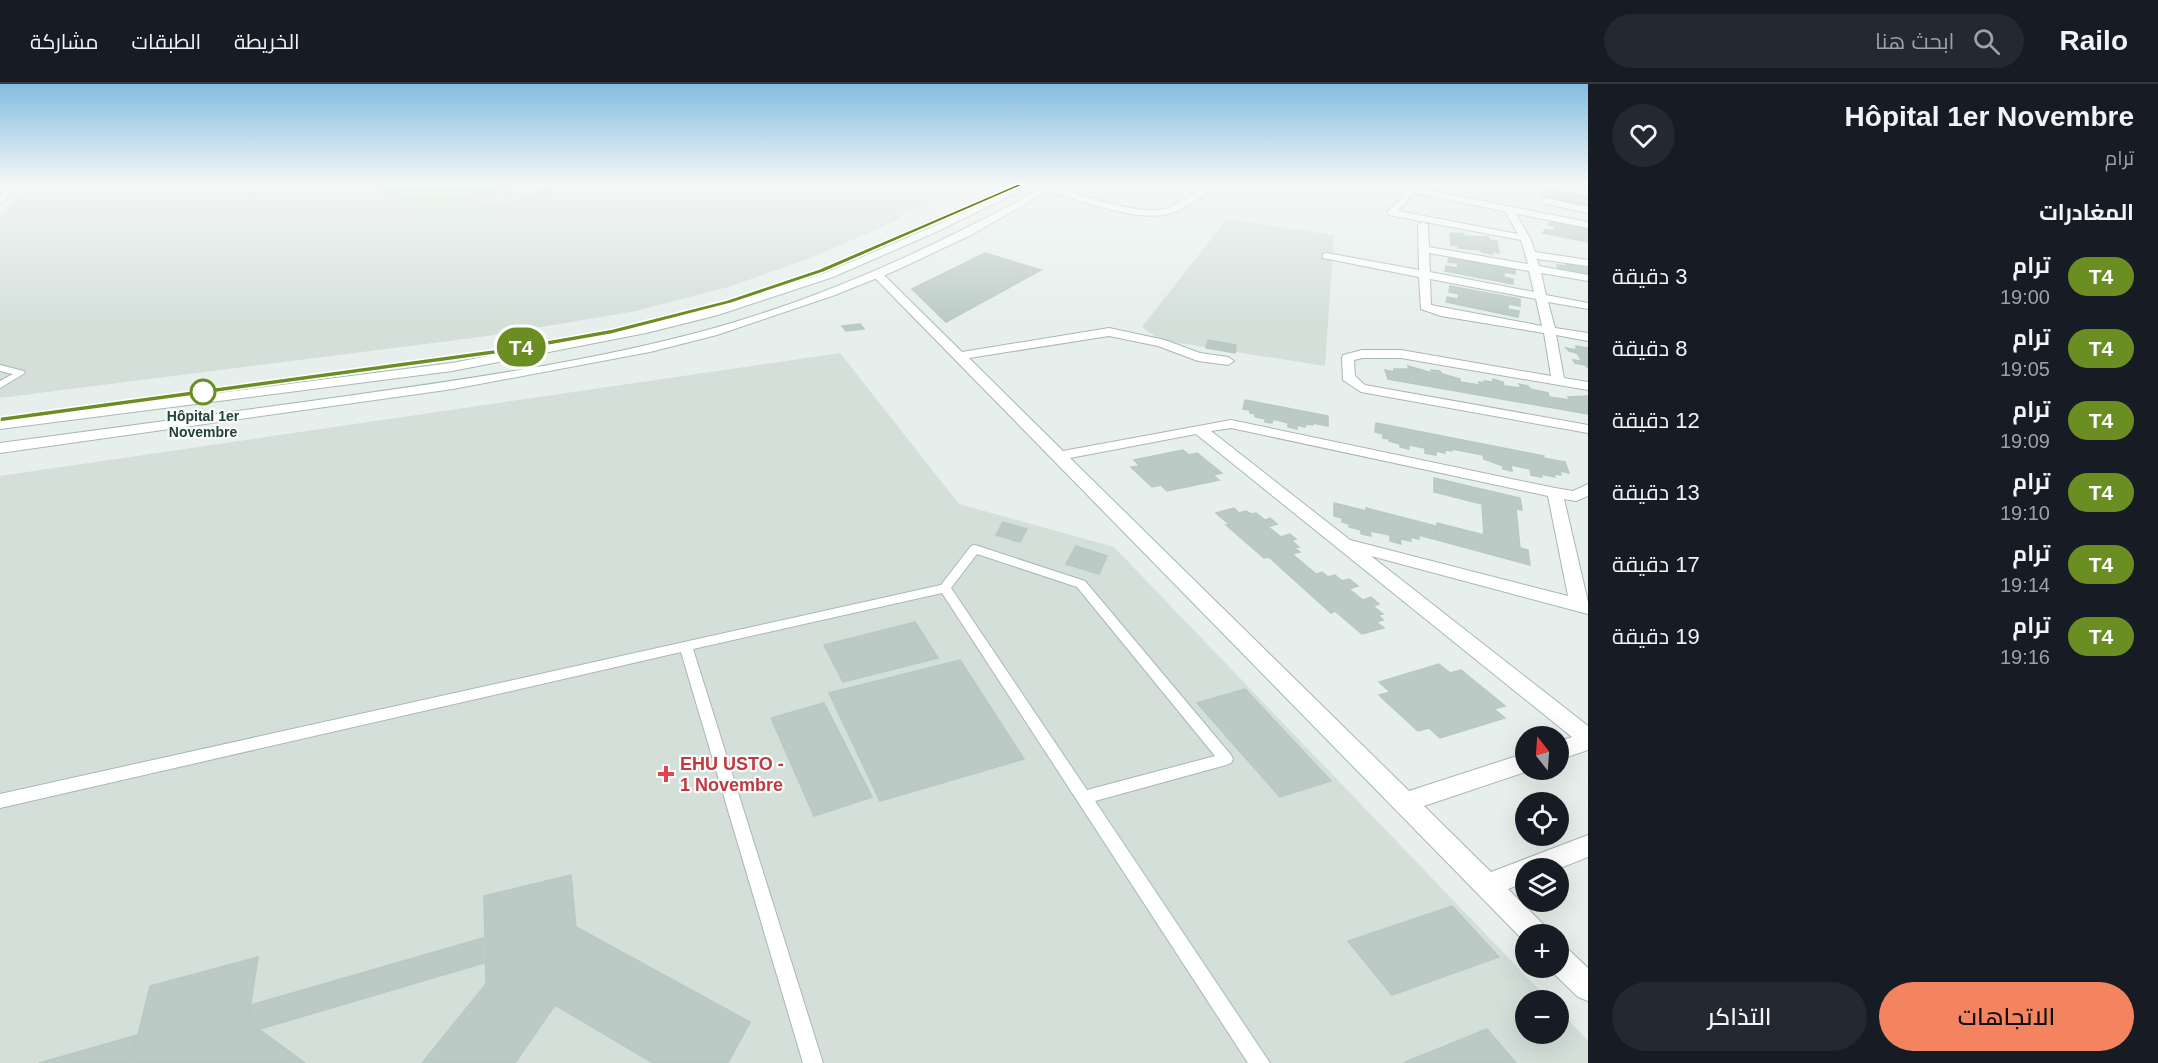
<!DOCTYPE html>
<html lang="ar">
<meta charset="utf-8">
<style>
:root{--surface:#171b24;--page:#242831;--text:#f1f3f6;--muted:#9ea1a6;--line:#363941;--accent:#f4845f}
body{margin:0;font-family:Helvetica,Cairo,sans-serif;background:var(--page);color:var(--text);direction:rtl;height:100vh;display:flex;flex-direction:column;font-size:22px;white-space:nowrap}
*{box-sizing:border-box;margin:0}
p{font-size:20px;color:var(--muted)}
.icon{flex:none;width:33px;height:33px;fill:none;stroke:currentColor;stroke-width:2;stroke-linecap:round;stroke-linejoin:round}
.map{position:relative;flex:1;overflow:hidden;direction:ltr}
.sheet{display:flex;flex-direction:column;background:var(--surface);width:570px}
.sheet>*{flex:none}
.badge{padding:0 12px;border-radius:20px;font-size:21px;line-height:39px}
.needle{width:39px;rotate:343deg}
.buttons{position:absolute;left:1515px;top:642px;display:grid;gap:12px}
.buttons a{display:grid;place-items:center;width:54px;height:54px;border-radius:50%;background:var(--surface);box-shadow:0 6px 24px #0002;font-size:30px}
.map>.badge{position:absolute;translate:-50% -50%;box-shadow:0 0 0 3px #fff}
h2{padding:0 24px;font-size:22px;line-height:54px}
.round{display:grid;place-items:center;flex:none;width:63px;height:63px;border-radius:32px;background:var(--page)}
.summary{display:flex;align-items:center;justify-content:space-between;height:102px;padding:0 24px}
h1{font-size:28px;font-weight:600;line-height:45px}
.button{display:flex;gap:12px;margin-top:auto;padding:12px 24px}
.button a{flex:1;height:69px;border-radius:36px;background:var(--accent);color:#111;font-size:24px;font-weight:600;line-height:69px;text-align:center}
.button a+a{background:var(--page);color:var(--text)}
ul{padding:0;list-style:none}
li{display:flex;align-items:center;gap:18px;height:72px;padding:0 24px}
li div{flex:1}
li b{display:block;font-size:22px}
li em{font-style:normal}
li .badge{min-width:66px;font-weight:700;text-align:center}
header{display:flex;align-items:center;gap:36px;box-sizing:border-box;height:84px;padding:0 30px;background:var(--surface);border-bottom:2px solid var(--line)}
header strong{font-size:28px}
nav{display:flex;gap:33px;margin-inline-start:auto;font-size:21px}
.search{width:420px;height:54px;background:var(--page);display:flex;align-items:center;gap:15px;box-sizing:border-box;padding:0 21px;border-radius:33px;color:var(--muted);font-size:22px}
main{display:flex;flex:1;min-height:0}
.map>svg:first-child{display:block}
.built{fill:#d4dfda}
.green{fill:#bfe0c8}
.building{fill:#bbcac4;stroke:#b8c9c2;stroke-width:1.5}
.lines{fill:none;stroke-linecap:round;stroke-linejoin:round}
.lane-casing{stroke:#a8b8b2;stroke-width:2}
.street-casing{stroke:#a8b8b2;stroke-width:2}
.secondary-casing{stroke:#a4bbb3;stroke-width:2}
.path{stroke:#86b3a5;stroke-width:2;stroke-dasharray:1.5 2;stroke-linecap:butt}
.lane{fill:#fff;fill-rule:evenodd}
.street{fill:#fff;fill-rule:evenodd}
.secondary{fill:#fff;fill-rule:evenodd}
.tram{stroke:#5f7d75;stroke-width:1.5}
.line{fill:#6b8e23;stroke:#fff;stroke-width:1.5}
.stop-dot{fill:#fff;stroke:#6b8e23;stroke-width:3}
.health-dot{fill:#e0444e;stroke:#f7fbf9;stroke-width:2}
.labels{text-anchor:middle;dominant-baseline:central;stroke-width:4.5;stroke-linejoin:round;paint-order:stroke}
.far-stop-label{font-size:14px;font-weight:bold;fill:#24423a;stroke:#f7fbf9}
.near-health-label{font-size:18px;font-weight:bold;fill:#be3a42;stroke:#f7fbf9;text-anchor:start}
</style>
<header>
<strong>Railo</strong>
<div class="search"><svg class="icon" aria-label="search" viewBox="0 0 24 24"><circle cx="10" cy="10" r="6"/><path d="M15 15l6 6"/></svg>ابحث هنا</div>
<nav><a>الخريطة</a><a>الطبقات</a><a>مشاركة</a></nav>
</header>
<main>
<section class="sheet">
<div class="summary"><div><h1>Hôpital 1er Novembre</h1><p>ترام</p></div><a class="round"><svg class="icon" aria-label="heart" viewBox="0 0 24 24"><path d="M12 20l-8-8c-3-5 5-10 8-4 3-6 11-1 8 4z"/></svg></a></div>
<h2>المغادرات</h2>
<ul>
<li><span class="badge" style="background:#6b8e23;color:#fff">T4</span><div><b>ترام</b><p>19:00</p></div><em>3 دقيقة</em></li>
<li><span class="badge" style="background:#6b8e23;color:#fff">T4</span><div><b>ترام</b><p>19:05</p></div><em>8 دقيقة</em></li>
<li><span class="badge" style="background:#6b8e23;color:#fff">T4</span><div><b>ترام</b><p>19:09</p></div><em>12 دقيقة</em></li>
<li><span class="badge" style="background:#6b8e23;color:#fff">T4</span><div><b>ترام</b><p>19:10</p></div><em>13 دقيقة</em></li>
<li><span class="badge" style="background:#6b8e23;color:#fff">T4</span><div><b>ترام</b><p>19:14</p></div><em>17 دقيقة</em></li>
<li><span class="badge" style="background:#6b8e23;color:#fff">T4</span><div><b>ترام</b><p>19:16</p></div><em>19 دقيقة</em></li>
</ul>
<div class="button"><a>الاتجاهات</a><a>التذاكر</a></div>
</section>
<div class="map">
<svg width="1588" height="979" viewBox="0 0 1588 979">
<rect width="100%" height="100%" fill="#e6efeb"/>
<g class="built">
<polygon points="33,101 973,101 902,130 900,135 808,175 728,203 636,227 488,252 0,314 0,132"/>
<polygon points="1227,135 1334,151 1325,282 1160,256 1142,243"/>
<polygon points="840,269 959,420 1114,463 1549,916 1526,916 1526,950 1558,950 1559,926 1588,957 1588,979 0,979 0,392"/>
</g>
<path class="green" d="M368,101H523L445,122C469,124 530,124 544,101H560L553,108L517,122L457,128L439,133Z"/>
<g class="building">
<polygon points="1551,101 1588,101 1585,106"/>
<polygon points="1547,105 1588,112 1588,122 1541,113"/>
<polygon points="1550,138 1588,145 1588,158 1543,149 1545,145 1553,147 1556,143 1548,141"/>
<polygon points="1450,149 1464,150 1464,152 1488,153 1489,156 1497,157 1499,169 1492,167 1492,170 1482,168 1481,166 1458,164 1458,162 1451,161"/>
<polygon points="985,169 1041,186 946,238 912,205"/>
<polygon points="1449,173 1515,185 1515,190 1504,188 1504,193 1513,195 1513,200 1445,187 1446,182 1457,184 1458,179 1448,178"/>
<polygon points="1566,180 1588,184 1588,190 1558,184 1557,181 1565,182"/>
<polygon points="1450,202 1520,215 1520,222 1508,220 1508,225 1519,227 1518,233 1446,218 1447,213 1458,215 1459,210 1449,208"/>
<polygon points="860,240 864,245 846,247 842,242"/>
<polygon points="1208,256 1236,261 1235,269 1206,264"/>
<polygon points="1576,262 1588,264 1588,284 1585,281 1575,279 1573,276 1582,277 1577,269 1569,267 1566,264 1576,266"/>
<polygon points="1408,282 1432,289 1431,286 1440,287 1442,290 1460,295 1460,298 1480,301 1479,298 1485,299 1484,297 1493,298 1493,295 1503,298 1504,302 1521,304 1519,300 1528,302 1530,305 1548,309 1549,313 1570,316 1568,313 1588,312 1588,330 1388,295 1385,286 1394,288 1394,285 1409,285"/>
<polygon points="1245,316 1328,332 1328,342 1313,339 1313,341 1306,340 1305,343 1297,341 1297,345 1288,343 1288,339 1273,335 1272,339 1265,338 1265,335 1255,333 1255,330 1250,329 1250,326 1243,325"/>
<polygon points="1376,339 1544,372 1543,374 1565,378 1569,389 1560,387 1561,391 1554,390 1555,393 1541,390 1542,393 1531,391 1530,385 1511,381 1512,387 1503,385 1503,382 1484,375 1483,371 1452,365 1452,367 1445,366 1445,369 1436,367 1436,371 1425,369 1425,364 1409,361 1409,365 1400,363 1400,360 1389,357 1389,355 1383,354 1383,350 1375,348"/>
<polygon points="1183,366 1189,371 1197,369 1222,389 1213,391 1219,396 1167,407 1161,401 1152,403 1131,383 1140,382 1134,376"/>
<polygon points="1434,394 1520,414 1522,426 1516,425 1520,464 1528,466 1530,481 1437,456 1437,439 1484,451 1482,420 1434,408"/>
<polygon points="1334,419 1366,427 1366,424 1436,442 1437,456 1419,451 1419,455 1410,453 1411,457 1400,455 1401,460 1390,457 1390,451 1370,447 1371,452 1361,450 1361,446 1349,443 1349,440 1342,438 1342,434 1334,432"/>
<polygon points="1234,424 1239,429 1246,427 1251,430 1256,429 1265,436 1270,434 1277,440 1268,443 1281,453 1290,450 1296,455 1291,456 1299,463 1294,464 1300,468 1292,470 1316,490 1322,488 1328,493 1335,491 1342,497 1349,495 1358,502 1349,505 1363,516 1371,513 1379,520 1373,522 1383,530 1378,531 1383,536 1376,538 1384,544 1362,550 1335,527 1331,529 1269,473 1264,474 1226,441 1230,441 1216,429"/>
<polygon points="1003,438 1027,445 1020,458 996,451"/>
<polygon points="1076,462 1107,472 1099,490 1066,480"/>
<polygon points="915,538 938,574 843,598 824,561"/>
<polygon points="960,576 1024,675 880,717 829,609"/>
<polygon points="1439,580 1450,589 1461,586 1505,622 1494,625 1505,634 1440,654 1429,644 1418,647 1379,611 1390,608 1379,598"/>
<polygon points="1245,605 1331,697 1280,713 1197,619"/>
<polygon points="824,619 872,713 814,732 771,634"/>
<polygon points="571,791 576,843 750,938 728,979 653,979 555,921 515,979 422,979 486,900 484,812"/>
<polygon points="1452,822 1499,873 1392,911 1348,857"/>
<polygon points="483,854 484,879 260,945 248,937 251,921"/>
<polygon points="258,873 248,937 305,979 131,979 150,902"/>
<polygon points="1487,945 1516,979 1403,979"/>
<polygon points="137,951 130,979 39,979"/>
</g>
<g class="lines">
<g class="lane-casing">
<g id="lane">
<polygon points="0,281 24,287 25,289 0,304 0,297 13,290 0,287"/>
<path d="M975,461L1085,497L1231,671L1233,675L1231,679L1226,681L1095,717L1270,979H1248L942,509L693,565L823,979H803L681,568L0,724V710L941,501L971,462ZM977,470L1077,503L1215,672L1087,706L951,504Z"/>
</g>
</g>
<g class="street-casing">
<g id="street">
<path d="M1047,101C1077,109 1136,132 1165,125C1183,120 1198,100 1214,101C1209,110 1201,113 1193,118C1186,122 1179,127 1172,129C1137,140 1079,115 1044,106L1043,104Z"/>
<path d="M1413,103L1417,106L1398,127L1518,150L1504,125L1512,123L1530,154L1535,168L1588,176V182L1537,175L1539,182L1588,191V197L1541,189L1546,211L1588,219V225L1548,218L1555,244L1588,249V257L1556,251L1564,294L1588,298V306L1401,274H1363L1354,276L1355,292L1365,301L1588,341V349L1361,308L1343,296L1342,274L1343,271L1362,266H1401L1551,292L1544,249L1441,232L1421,225L1419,193L1323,174V170L1327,169L1419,186L1418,141L1423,138L1428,141L1429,163L1528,180L1521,156L1388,131V127ZM1429,169L1529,187L1534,208L1430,188ZM1430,195L1536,215L1542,242L1431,221Z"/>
<polygon points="1545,114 1588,123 1588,129 1542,119 1542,115"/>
<path d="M877,187L881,188L962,268L1109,244L1165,256L1200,269L1228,273L1234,277L1228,281L1198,277L1158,262L1109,252L969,274L1063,367L1231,336L1555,404L1573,407L1588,400V412L1576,417L1564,415L1588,518V530L1371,472L1588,642V666L1558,676V658L1572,653L1196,350L1070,374L1409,707L1526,669V686H1531L1424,722L1491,788L1588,751V773L1558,785L1526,784V798L1508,805L1544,841L1548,850H1526V859L873,192V188ZM1231,344L1548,412L1568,512L1350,456L1211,347Z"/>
<polygon points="1558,861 1568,865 1588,884 1588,917 1578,913 1548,884 1558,884"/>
</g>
</g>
<g class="secondary-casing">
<g id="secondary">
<polygon points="11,101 20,101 0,120 0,112"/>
<polygon points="1021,101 1032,101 936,148 833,193 718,231 646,249 452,287 0,345 0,337 452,279 646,241 710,225 825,189 930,144"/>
<path d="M1048,101H1058L971,151L897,186L835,211L717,251L650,268L453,305L0,369V359C116,344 231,328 347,312C467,295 589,278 707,246C827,213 939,161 1048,101Z"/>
<polygon points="1385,101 1401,101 1588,138 1588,144 1389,104"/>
</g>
</g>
<polyline class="path" points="1512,112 1521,101"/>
<use href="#lane" class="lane"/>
<use href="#street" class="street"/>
<use href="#secondary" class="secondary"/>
<polyline class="tram" points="0,336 505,266 613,247 729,217 822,187 1019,101"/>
</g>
<linearGradient id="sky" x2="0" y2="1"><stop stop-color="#84bce0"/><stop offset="0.42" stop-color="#f4f8f6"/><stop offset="1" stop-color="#f4f8f6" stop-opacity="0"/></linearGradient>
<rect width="1588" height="238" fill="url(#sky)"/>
<polygon class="line" points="1018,100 1023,101 824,188 732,219 612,250 505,269 0,338 0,333 505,264 612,245 727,216 819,185"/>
<circle class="stop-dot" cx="203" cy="308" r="12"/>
<path class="health-dot" d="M663 681h6v6h6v6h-6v6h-6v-6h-6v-6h6z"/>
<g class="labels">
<g class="far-stop-label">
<text x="203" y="332">Hôpital 1er<tspan x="203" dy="16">Novembre</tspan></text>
</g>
<g class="near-health-label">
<text x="680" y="680">EHU USTO -<tspan x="680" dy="21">1 Novembre</tspan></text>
</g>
</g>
</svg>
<div class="buttons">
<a><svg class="needle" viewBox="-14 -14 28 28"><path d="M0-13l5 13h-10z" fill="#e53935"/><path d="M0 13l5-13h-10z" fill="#9ea1a6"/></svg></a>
<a><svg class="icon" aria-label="locate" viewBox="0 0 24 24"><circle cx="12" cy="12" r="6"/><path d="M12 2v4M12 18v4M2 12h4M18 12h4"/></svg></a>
<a><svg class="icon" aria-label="layers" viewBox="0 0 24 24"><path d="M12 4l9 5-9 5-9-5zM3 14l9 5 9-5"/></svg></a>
<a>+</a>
<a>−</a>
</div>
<b class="badge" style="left:521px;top:263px;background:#6b8e23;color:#fff">T4</b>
</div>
</main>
